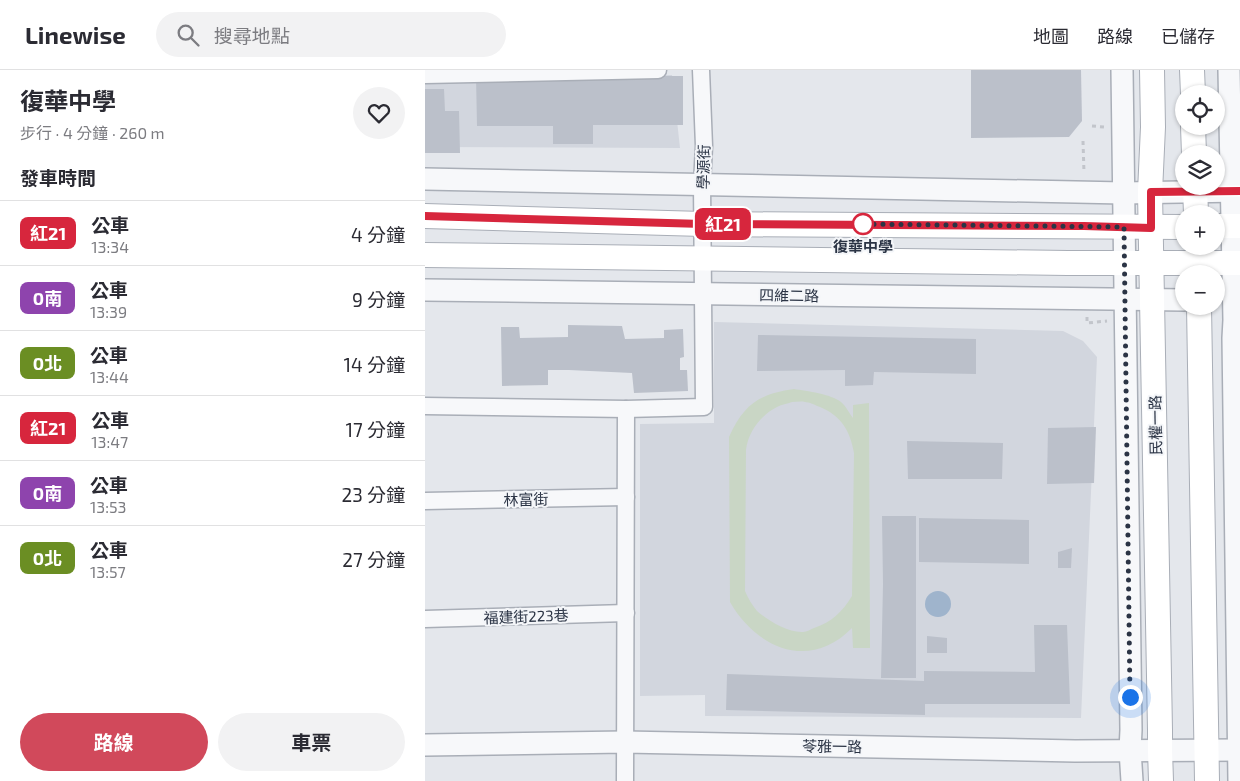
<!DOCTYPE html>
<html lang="zh-TW">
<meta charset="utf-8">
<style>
:root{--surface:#fff;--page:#f2f2f3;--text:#2b2b33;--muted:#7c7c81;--line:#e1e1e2;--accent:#d1495b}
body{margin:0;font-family:"Exo 2","Noto Sans TC",sans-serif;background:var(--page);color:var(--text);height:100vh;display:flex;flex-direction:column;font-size:19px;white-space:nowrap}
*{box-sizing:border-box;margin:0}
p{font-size:16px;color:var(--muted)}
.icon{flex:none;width:28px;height:28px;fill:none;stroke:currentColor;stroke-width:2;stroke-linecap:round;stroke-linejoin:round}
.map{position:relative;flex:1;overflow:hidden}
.side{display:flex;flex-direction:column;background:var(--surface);width:425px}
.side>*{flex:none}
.badge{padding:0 10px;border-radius:8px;font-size:18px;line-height:32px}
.controls{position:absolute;left:750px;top:15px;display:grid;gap:10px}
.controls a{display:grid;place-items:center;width:50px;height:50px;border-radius:50%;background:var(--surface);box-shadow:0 1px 4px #0004;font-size:25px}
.you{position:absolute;width:25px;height:25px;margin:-12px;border:4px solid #fff;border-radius:50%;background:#1a73e8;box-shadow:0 0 0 8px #1a73e833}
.map>.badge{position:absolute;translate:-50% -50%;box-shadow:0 0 0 2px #fff}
h2{padding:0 20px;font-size:19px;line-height:45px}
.round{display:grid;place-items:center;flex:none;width:52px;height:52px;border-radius:26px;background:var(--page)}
.head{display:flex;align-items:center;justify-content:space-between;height:85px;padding:0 20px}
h1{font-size:24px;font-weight:700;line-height:38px}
.primary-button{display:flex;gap:10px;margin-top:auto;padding:10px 20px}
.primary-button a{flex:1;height:58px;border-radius:30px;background:var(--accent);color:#fff;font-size:20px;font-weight:700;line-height:58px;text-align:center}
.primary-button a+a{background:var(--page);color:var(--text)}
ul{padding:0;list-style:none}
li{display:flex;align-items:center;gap:15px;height:65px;padding:0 20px;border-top:1px solid var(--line)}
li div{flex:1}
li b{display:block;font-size:19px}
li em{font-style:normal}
li .badge{min-width:55px;font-weight:700;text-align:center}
header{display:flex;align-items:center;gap:30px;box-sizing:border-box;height:70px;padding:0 25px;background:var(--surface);border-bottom:1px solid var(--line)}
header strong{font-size:24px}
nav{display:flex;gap:28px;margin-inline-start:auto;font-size:18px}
.search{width:350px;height:45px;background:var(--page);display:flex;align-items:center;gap:12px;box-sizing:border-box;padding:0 18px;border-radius:28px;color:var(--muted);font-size:19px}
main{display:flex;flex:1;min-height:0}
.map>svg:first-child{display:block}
.built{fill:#d2d6de}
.green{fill:#c9d6c5;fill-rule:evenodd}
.water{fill:#9fb4cc}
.building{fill:#bbc0ca}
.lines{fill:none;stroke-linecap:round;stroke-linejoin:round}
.minor-casing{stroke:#a9aeb7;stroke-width:19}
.tertiary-casing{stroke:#a9aeb7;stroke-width:24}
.secondary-casing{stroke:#a9aeb7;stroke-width:26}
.path{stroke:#c2c5cb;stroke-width:3;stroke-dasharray:4 4;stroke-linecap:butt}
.minor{stroke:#f7f8fa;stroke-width:16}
.tertiary{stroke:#f7f8fa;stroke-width:21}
.secondary{stroke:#fff;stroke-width:24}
.line-casing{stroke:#fff;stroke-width:11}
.line{stroke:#d7263d;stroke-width:8}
.walk{stroke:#2b3445;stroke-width:5;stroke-dasharray:0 9}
.stop-dot{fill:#fff;stroke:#d7263d;stroke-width:2.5}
.labels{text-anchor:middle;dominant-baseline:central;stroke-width:4;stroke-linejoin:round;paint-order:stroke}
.street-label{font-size:15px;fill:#2b3445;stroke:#f4f6f9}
.stop-label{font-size:15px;font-weight:bold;fill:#2b3445;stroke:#f4f6f9}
</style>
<header>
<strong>Linewise</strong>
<div class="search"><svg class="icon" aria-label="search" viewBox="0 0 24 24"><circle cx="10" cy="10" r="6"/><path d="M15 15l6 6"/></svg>搜尋地點</div>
<nav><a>地圖</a><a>路線</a><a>已儲存</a></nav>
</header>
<main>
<section class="side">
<div class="head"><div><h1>復華中學</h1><p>步行 · 4 分鐘 · 260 m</p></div><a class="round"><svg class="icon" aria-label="heart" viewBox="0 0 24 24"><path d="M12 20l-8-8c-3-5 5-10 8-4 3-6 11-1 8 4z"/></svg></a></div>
<h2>發車時間</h2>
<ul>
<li><span class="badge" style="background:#d7263d;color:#fff">紅21</span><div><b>公車</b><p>13:34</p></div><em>4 分鐘</em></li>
<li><span class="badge" style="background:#8e44ad;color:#fff">0南</span><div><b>公車</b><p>13:39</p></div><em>9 分鐘</em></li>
<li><span class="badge" style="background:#6b8e23;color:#fff">0北</span><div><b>公車</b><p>13:44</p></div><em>14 分鐘</em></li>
<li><span class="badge" style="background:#d7263d;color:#fff">紅21</span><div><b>公車</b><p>13:47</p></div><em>17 分鐘</em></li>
<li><span class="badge" style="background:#8e44ad;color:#fff">0南</span><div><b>公車</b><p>13:53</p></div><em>23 分鐘</em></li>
<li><span class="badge" style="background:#6b8e23;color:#fff">0北</span><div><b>公車</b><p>13:57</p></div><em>27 分鐘</em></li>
</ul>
<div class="primary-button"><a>路線</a><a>車票</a></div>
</section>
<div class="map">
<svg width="815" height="711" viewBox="0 0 815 711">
<rect width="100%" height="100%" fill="#e4e7ec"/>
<g class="built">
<polygon points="247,5 255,78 0,77 0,9"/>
<polygon points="289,252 638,261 658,271 672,287 656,648 280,646 280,625 215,626 215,354 289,353"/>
</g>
<path class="green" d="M369,319C382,321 406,324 416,332C421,336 424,343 428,348V335L444,333L445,578H428L427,558C385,601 332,579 305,532L304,367C319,334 334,324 369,319ZM367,332C371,332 376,331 380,332C384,332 390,335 395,337C416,346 425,360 429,383L427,526C417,542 407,552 389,558C386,559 382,562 378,562C363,563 342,550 332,541C327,535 323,528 320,521L321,380C323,362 336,345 352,337C357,334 362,334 367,332Z"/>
<circle class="water" cx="513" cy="534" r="13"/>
<g class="building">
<polygon points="546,0 656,0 657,51 644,67 546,68"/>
<polygon points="51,6 258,6 258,55 168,55 168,74 128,74 128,56 52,56"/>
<polygon points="0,19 19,19 20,41 34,41 35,83 0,83"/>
<polygon points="143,255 197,256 200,269 239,268 239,260 258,259 259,287 255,288 255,300 262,300 263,321 209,323 207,303 144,300 123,300 123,315 77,316 76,257 94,257 95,268 143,267"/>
<polygon points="333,265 551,269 551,304 449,302 448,315 420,316 420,300 332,301"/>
<polygon points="671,357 669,413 622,414 623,358"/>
<polygon points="482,371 578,373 577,409 483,409"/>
<polygon points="457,446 491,446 491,608 456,608 458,514"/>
<polygon points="494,448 604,450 604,494 494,492"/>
<polygon points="647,478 646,498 633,498 633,482"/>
<polygon points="609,555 642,555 645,634 500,634 500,645 301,640 302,604 499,611 499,601 610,602"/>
<polygon points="502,566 522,568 522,583 502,583"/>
</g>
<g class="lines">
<g class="minor-casing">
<g id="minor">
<polyline points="0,5 233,0"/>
<polyline points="0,336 201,339 279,337 277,114 279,76 276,0"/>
<polyline points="0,431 201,427"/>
<polyline points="0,549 201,543"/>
<polyline points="200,711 201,339"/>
</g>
</g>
<g class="tertiary-casing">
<g id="tertiary">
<polyline points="697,0 706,660 705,680 707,711"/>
<polyline points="804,0 809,250 808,268 814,711"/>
<polyline points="0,109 698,123 815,121"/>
<polyline points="0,220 759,230"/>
<polyline points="0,675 200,672 650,681 815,680"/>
</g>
</g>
<g class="secondary-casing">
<g id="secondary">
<polyline points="727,0 728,57 725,122 735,660 735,680 736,711"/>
<polyline points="767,0 768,24"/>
<polyline points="768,56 769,84"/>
<polyline points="770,116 771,144"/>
<polyline points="0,146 278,154 759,157"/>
<polyline points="791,156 815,156"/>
<polyline points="0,185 643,193 815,193"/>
<polyline points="774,236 782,711"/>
</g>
</g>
<g class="path">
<polyline points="667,56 679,57"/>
<polyline points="658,71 659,103"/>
<polyline points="662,247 662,253 682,251"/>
</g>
<use href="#minor" class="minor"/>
<use href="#tertiary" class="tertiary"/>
<use href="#secondary" class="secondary"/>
</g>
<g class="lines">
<g class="line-casing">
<polyline id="line" points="0,146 278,154 659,156 726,158 726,122 815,121"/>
</g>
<use href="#line" class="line"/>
<polyline class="walk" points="438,154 430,154 699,157 705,627"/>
</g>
<circle class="stop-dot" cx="438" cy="154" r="10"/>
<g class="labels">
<g class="street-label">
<text transform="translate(278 97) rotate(-89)">學源街</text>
<text transform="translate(364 225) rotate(1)">四維二路</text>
<text transform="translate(730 355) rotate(-91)">民權一路</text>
<text transform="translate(101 429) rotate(-1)">林富街</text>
<text transform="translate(101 546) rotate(-2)">福建街223巷</text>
<text transform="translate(407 676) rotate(1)">苓雅一路</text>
</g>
<g class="stop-label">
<text x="438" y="176">復華中學</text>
</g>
</g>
</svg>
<div class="controls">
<a><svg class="icon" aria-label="locate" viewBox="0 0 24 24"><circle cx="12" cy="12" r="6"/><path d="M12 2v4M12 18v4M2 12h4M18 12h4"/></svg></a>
<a><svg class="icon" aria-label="layers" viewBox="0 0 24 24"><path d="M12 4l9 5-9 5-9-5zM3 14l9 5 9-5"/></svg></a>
<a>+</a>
<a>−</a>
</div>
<div class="you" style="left:705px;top:627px"></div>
<b class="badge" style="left:298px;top:154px;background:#d7263d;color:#fff">紅21</b>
</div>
</main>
